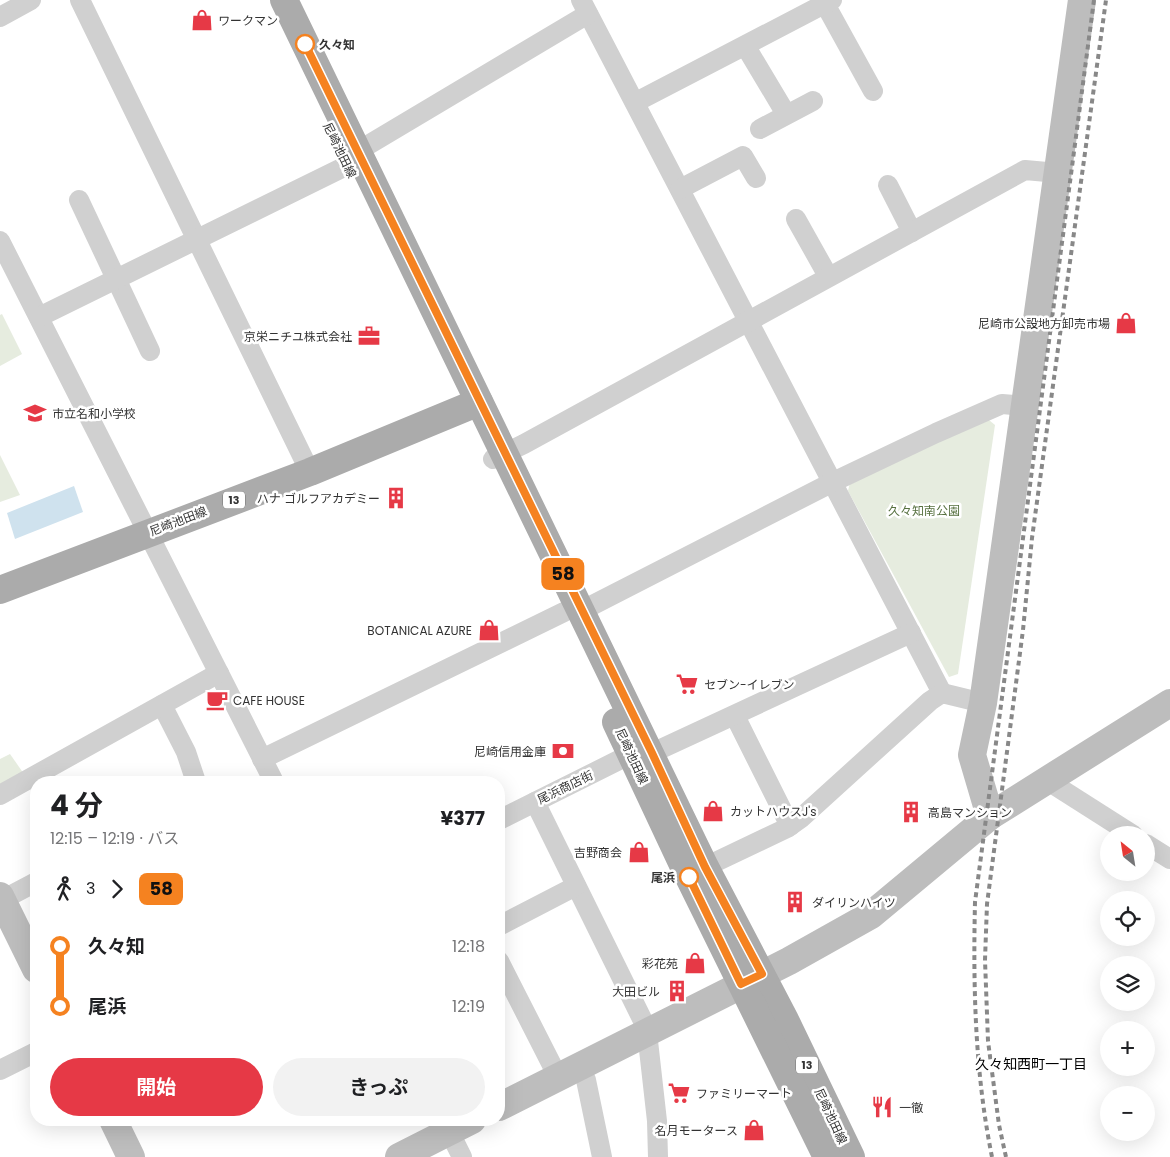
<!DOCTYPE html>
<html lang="ja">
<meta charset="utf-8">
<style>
:root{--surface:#fff;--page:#f2f2f2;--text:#202124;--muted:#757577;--accent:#e63946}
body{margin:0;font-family:Poppins,"Noto Sans JP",sans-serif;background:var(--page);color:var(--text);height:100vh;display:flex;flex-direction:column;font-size:19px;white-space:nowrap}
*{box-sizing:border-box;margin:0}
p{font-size:16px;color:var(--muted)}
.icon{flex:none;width:28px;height:28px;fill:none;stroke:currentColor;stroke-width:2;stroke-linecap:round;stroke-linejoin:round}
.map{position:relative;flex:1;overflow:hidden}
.sheet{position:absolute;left:30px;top:776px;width:475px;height:350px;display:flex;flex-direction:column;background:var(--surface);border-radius:20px;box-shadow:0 5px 20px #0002}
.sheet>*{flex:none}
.badge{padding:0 10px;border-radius:8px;font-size:18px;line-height:32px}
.needle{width:32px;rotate:330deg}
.buttons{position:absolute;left:1100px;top:826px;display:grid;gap:10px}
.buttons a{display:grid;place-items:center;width:55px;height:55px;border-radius:50%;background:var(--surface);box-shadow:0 5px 20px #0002;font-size:25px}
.map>.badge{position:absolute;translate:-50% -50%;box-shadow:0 0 0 2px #fff}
.legs{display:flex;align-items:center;gap:8px;height:55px;padding:0 20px;font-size:16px}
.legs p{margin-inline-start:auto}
.summary{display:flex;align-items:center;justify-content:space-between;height:85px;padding:0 20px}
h1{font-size:28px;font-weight:700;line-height:38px}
.primary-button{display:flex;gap:10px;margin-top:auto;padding:10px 20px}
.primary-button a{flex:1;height:58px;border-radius:30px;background:var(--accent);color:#fff;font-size:20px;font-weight:700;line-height:58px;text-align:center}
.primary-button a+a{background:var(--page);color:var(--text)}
ul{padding:0 20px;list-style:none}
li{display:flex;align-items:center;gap:18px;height:60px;font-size:19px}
li i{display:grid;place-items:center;width:8px;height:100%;margin:0 6px;background:currentColor}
li i::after{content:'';width:12px;height:12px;margin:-6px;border:4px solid;border-radius:50%;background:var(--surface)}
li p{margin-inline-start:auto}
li:first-child i{background:linear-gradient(#0000 50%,currentColor 0)}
li:last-child i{background:linear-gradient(currentColor 50%,#0000 0)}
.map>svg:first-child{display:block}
.green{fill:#e6ecdf}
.water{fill:#cfe2ee}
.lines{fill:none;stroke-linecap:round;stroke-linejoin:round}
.street{stroke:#d0d0d0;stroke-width:20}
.secondary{stroke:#bdbdbd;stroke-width:28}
.primary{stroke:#ababab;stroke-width:28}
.rail{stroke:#888;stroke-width:4;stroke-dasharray:5 4;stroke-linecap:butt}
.line-1-casing{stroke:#fff;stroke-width:11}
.line-1{stroke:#f58220;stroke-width:8}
.stop-1-dot{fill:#fff;stroke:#f58220;stroke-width:2.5}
.labels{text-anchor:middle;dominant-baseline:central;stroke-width:5;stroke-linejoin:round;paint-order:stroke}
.shield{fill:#fff;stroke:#707070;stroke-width:1}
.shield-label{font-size:11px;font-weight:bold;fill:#333}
.poi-label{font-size:12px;fill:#333;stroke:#fff;text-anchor:start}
.stop-label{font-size:12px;font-weight:bold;fill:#333;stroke:#fff;text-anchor:start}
.street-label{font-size:12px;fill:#333;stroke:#fff}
.park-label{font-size:12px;fill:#56703f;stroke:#fff}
.neighbourhood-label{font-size:14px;fill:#000;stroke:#fff}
</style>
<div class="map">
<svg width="1170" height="1157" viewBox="0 0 1170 1157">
<rect width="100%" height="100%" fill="#fff"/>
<g class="green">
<polygon points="2,314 22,354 0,366 0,315"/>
<polygon points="984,416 995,425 958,674 949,677 848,491 850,482"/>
<polygon points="0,455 20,495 0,502"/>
<polygon points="10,754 24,774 0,787 0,759"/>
</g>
<polygon class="water" points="74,486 83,512 15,539 7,513"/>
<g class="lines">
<g class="street">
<polyline points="80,0 310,472"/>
<polyline points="581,0 942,693"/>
<polyline points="825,4 873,91"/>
<polyline points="0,17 31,0"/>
<polyline points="746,47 786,114"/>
<polyline points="636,102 832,0"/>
<polyline points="760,129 813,101"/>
<polyline points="358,151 588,14"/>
<polyline points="888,185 912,232"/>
<polyline points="680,189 743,156 756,178"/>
<polyline points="79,200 150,351"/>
<polyline points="796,219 828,276"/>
<polyline points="0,241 274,782"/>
<polyline points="39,317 348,165"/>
<polyline points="493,459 524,444 1025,170 1058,173"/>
<polyline points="581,611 833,482 936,433 1002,404 1025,406"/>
<polyline points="162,705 186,752 196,782"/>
<polyline points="735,716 790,826"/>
<polyline points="262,759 564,612"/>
<polyline points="1045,779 1133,835"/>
<polyline points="0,795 219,673"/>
<polyline points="535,802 648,1031"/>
<polyline points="499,820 631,754 652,753 911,633"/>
<polyline points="1146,844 1170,859"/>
<polyline points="705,867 787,828 801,818 930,701 942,693 983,703"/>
<polyline points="2,900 36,882"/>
<polyline points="499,926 576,886"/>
<polyline points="499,961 558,1077"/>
<polyline points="647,1032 657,1121 658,1157"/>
<polyline points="579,1066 586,1080 602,1157"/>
<polyline points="0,1070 36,1052"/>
<polyline points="444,1121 462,1157"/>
</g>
<g class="secondary">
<polyline points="990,816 972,755 983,703 1082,0"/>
<polyline points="0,896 36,969"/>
<polyline points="499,1107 789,961 871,915 990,816 1170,703"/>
<polyline points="113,1120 131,1157"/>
<polyline points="399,1157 472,1120"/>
</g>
<g class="primary">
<polyline points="284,0 705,867 785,1020 851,1157"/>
<polyline points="0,590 310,472 479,402"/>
<polyline points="616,722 685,869 827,1157"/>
</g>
<g class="rail">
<path d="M992,1157C975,1073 973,988 975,902L1094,0"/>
<polyline points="1006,1157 999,1125 988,1041 985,960 987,904 1023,630 1032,538 1106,0"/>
</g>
</g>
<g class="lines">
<g class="line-1-casing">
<polyline id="line-1" points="305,44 652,753 705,867 762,974 741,984 689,877"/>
</g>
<use href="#line-1" class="line-1"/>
</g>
<defs>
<g id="shop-bare" transform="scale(1.725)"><path d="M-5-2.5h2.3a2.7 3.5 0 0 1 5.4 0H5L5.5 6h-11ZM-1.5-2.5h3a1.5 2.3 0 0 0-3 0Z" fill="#e63946" stroke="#fff" stroke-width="2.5" paint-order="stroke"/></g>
<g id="office-bare" transform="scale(1.725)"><path d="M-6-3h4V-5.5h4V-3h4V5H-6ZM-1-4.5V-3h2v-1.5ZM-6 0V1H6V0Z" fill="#e63946" stroke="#fff" stroke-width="2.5" paint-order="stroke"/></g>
<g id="school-bare" transform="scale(1.725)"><path d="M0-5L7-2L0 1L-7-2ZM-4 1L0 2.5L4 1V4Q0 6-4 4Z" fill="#e63946" stroke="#fff" stroke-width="2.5" paint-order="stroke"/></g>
<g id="building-bare" transform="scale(1.725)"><path d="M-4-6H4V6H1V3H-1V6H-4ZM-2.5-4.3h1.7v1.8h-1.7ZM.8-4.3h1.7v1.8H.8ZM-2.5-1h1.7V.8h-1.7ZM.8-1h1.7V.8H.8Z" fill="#e63946" stroke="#fff" stroke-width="2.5" paint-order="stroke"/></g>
<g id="supermarket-bare" transform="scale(1.725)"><path d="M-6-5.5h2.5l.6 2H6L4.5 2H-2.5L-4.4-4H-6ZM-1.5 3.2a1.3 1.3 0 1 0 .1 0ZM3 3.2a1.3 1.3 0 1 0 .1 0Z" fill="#e63946" stroke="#fff" stroke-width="2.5" paint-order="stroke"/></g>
<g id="cafe-bare" transform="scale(1.725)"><path d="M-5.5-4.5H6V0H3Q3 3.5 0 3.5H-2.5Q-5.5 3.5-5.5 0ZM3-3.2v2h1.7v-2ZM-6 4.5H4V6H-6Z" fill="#e63946" stroke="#fff" stroke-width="2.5" paint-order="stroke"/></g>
<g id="bank-bare" transform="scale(1.725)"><path d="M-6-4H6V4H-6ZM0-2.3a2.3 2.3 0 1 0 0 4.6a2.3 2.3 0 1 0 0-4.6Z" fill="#e63946" stroke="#fff" stroke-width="2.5" paint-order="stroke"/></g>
<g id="restaurant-bare" transform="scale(1.725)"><path d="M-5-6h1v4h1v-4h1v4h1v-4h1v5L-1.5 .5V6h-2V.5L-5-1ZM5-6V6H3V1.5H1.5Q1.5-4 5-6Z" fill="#e63946" stroke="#fff" stroke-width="2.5" paint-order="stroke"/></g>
</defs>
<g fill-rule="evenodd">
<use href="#shop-bare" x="202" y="20"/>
<use href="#shop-bare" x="1126" y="323"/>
<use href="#office-bare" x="369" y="336"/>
<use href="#school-bare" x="35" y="413"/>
<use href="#building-bare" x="396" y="498"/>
<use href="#shop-bare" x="489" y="630"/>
<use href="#supermarket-bare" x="687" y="684"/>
<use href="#cafe-bare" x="217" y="700"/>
<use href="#bank-bare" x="563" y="751"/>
<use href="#shop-bare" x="713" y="811"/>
<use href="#building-bare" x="911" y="812"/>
<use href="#shop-bare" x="639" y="852"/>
<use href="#building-bare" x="795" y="902"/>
<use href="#shop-bare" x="695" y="963"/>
<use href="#building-bare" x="677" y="991"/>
<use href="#supermarket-bare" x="679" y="1093"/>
<use href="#restaurant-bare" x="882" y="1107"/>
<use href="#shop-bare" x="754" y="1130"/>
</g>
<g class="stop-1-dot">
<circle cx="305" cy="44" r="9"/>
<circle cx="689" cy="877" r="9"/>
</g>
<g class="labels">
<g class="shield">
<rect x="223" y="491.5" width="22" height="17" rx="4"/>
<rect x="796" y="1056.5" width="22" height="17" rx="4"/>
</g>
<g class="shield-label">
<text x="234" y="500">13</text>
<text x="807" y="1065">13</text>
</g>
<g class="poi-label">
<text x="218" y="20">ワークマン</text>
<text x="1110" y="323" text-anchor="end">尼崎市公設地方卸売市場</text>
<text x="352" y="336" text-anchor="end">京栄ニチユ株式会社</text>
<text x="52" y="413">市立名和小学校</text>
<text x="380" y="498" text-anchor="end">ハナ ゴルフアカデミー</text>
<text x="472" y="630" text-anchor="end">BOTANICAL AZURE</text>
<text x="704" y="684">セブン-イレブン</text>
<text x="233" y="700">CAFE HOUSE</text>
<text x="546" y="751" text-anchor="end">尼崎信用金庫</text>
<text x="730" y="811">カットハウスJ's</text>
<text x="928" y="812">高島マンション</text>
<text x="622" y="852" text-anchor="end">吉野商会</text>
<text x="812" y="902">ダイリンハイツ</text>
<text x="678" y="963" text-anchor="end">彩花苑</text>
<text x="660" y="991" text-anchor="end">大田ビル</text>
<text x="696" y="1093">ファミリーマート</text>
<text x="899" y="1107">一徹</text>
<text x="738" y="1130" text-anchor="end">名月モータース</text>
</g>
<g class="stop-label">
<text x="319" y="44">久々知</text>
<text x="675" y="877" text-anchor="end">尾浜</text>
</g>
<g class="street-label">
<text transform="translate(340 150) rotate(64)">尼崎池田線</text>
<text transform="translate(178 521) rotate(-21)">尼崎池田線</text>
<text transform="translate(632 756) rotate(65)">尼崎池田線</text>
<text transform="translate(565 787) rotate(-26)">尾浜商店街</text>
<text transform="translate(831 1116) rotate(65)">尼崎池田線</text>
</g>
<g class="park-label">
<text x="924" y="510">久々知南公園</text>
</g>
<g class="neighbourhood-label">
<text x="1031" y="1064">久々知西町一丁目</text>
</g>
</g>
</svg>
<div class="buttons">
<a><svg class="needle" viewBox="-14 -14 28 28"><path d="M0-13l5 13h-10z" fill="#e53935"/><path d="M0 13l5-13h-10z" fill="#757577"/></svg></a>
<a><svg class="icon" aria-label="locate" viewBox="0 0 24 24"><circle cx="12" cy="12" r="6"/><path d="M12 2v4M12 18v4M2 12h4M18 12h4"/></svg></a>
<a><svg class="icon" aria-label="layers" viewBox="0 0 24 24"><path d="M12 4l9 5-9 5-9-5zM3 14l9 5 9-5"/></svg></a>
<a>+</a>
<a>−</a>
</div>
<b class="badge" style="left:563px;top:574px;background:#f58220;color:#111">58</b>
<section class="sheet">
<div class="summary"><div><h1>4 分</h1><p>12:15 – 12:19 · バス</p></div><b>¥377</b></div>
<div class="legs"><svg class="icon" aria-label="walk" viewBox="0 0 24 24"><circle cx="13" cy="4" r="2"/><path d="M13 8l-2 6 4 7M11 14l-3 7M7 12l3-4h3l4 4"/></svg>3<svg class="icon" aria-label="forward" viewBox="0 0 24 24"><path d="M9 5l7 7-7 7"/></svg><b class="badge" style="background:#f58220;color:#111">58</b></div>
<ul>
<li><i style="color:#f58220"></i><b>久々知</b><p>12:18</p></li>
<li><i style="color:#f58220"></i><b>尾浜</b><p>12:19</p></li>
</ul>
<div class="primary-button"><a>開始</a><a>きっぷ</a></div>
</section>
</div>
